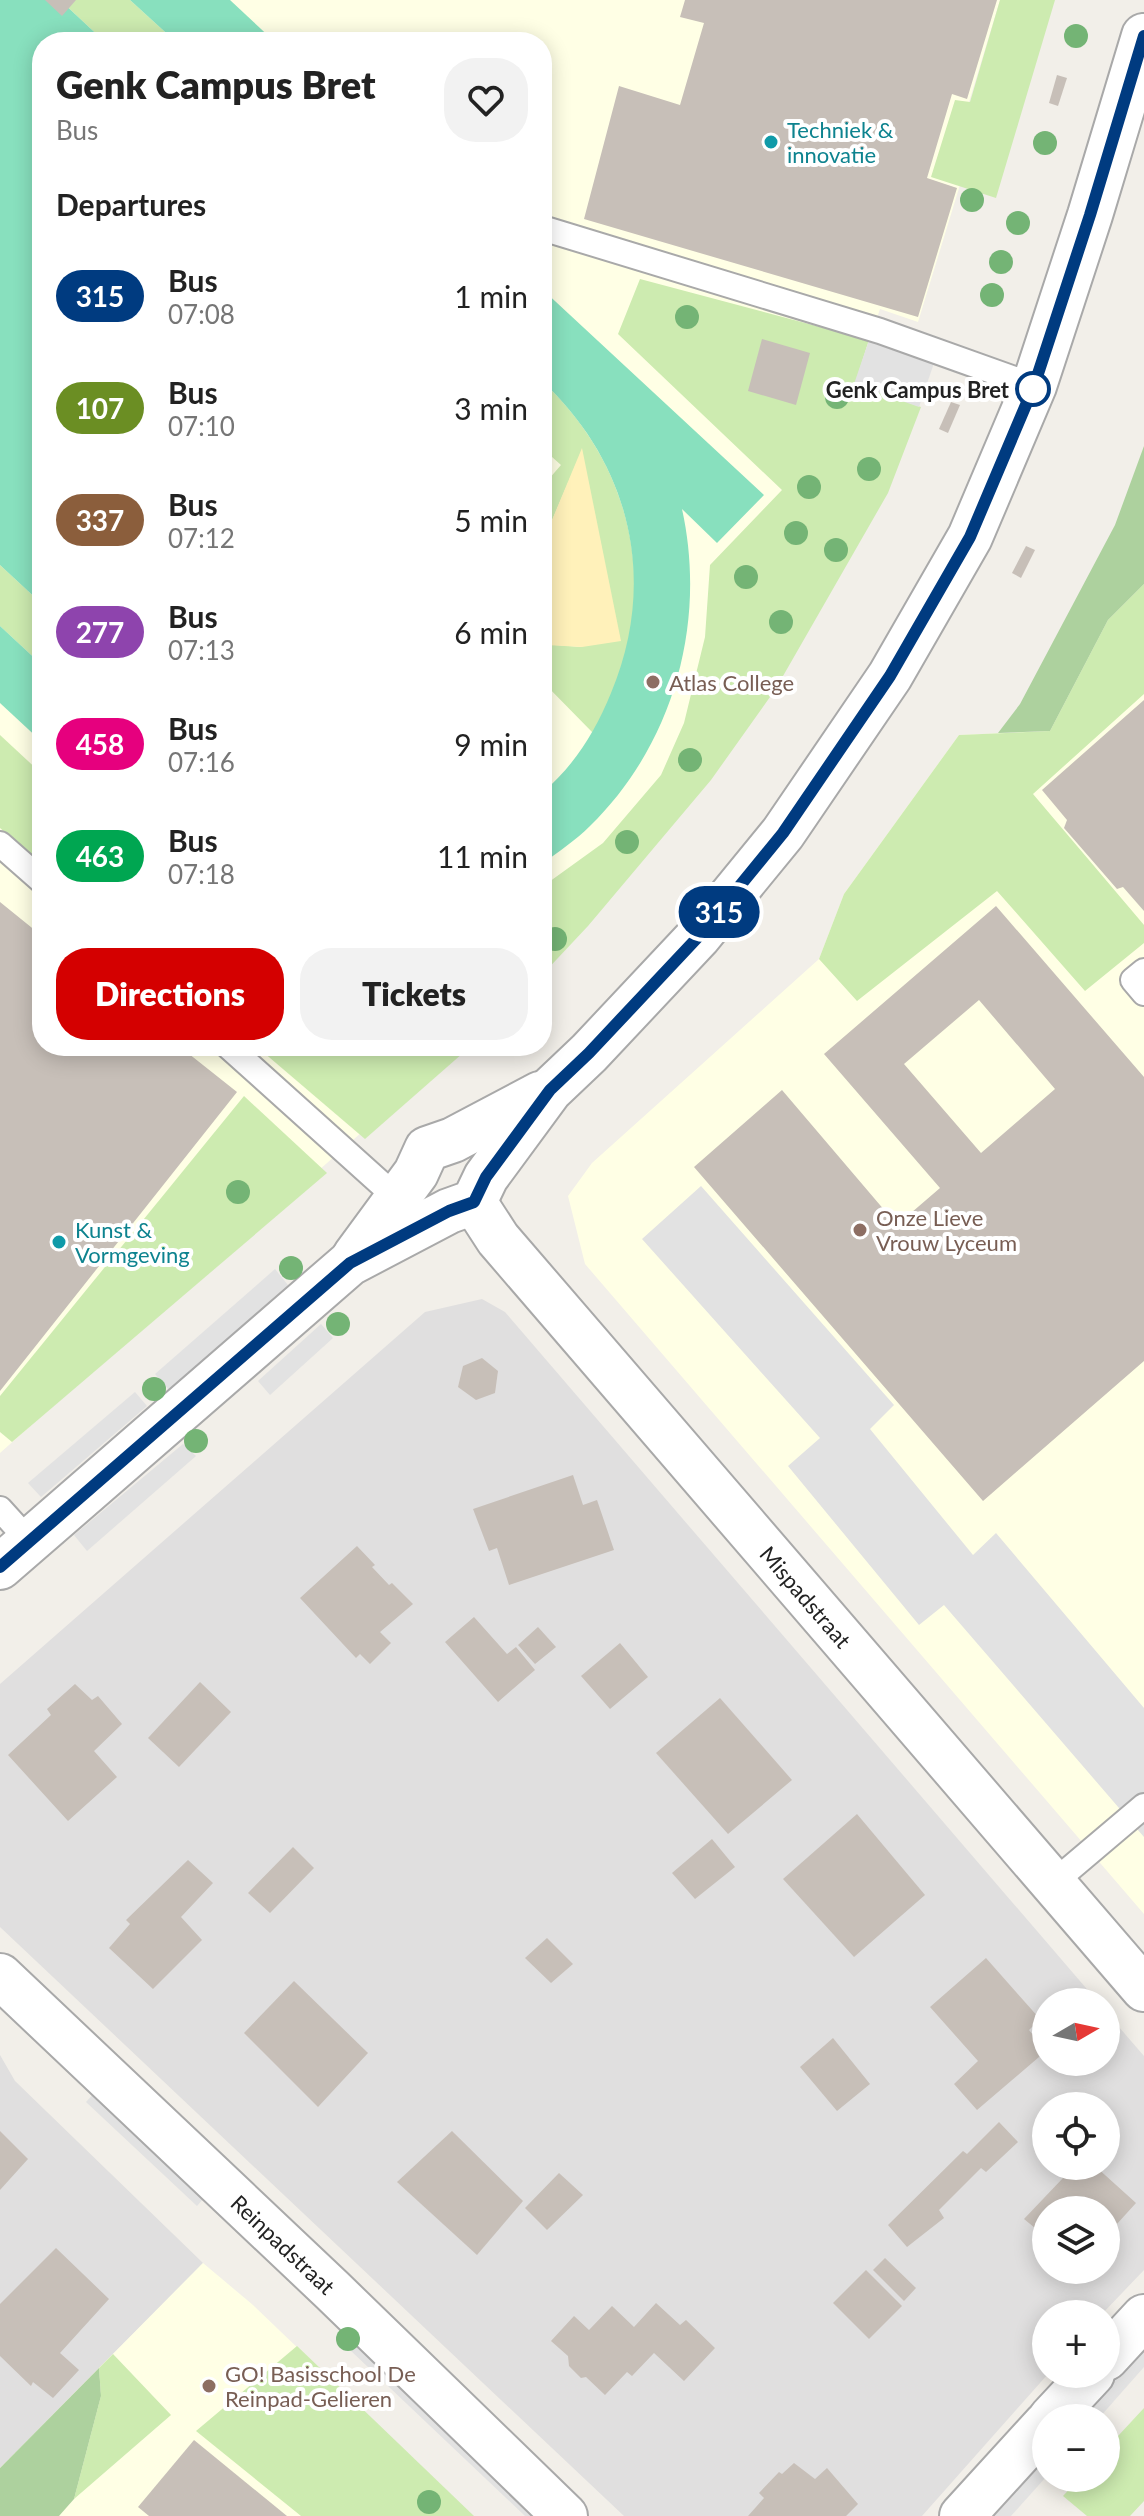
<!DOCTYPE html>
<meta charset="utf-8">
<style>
:root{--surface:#fff;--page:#f2f2f2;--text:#222;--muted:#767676;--accent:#d40000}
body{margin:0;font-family:Lato,sans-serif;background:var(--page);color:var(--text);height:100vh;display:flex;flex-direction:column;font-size:30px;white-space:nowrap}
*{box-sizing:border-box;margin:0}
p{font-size:26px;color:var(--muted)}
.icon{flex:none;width:44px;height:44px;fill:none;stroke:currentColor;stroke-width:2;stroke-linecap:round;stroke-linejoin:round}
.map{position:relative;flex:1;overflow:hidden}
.panel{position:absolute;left:32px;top:32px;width:520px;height:1024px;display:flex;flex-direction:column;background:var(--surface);border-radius:32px;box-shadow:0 4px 20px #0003}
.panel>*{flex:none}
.badge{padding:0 16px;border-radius:26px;font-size:28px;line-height:52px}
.needle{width:52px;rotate:81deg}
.controls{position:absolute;left:1032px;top:1988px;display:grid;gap:16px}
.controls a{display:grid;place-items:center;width:88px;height:88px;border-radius:50%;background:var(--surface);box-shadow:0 4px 20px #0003;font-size:40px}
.map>.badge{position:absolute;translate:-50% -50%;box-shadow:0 0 0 4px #fff}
h2{padding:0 24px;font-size:30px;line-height:72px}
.round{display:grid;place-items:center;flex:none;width:84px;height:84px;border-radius:32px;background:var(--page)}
.summary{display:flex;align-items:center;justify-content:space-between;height:136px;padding:0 24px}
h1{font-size:38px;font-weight:800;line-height:60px}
.button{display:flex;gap:16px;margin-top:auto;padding:16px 24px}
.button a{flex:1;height:92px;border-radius:32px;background:var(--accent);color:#fff;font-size:32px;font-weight:800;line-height:92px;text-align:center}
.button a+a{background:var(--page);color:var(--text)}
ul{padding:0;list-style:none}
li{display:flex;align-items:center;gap:24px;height:112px;padding:0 24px}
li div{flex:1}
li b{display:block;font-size:30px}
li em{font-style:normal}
li .badge{min-width:88px;font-weight:700;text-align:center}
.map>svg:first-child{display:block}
.residential{fill:#e0dfdf;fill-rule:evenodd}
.education{fill:#ffffe5}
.grass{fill:#cdebb0}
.forest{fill:#add19e}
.sand{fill:#fff1ba}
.pitch{fill:#88e0be}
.parking{fill:#e2e2e2}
.building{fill:#c7bfb8;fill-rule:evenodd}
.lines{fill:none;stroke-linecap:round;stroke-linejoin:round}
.service-casing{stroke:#a9a9a9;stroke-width:28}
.minor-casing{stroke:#a9a9a9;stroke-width:48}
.tertiary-casing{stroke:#a9a9a9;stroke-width:48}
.service{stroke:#fff;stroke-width:24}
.minor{stroke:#fff;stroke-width:44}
.tertiary{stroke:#fff;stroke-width:44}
.tree{fill:#74b475}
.line-casing{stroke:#fff;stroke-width:18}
.line{stroke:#003b80;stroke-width:12}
.culture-dot{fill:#0f9aa8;stroke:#fff;stroke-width:3}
.stop-dot{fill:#fff;stroke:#003b80;stroke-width:4}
.education-dot{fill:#8d6e63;stroke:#fff;stroke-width:3}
.labels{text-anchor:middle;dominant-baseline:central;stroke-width:8;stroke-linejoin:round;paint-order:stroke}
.culture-label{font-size:22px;fill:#0d838f;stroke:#fff;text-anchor:start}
.stop-label{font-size:22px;font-weight:bold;fill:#222;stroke:#fff;text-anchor:end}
.education-label{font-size:22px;fill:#785e54;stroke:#fff;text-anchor:start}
.street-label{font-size:22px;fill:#222;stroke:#fff}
</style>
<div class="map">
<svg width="1144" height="2516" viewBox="0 0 1144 2516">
<rect width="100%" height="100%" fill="#f2efe9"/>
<g class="residential">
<path d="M482,1299L505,1312L1098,2002H1046V2062H1106V2012L1144,2056V2270L1102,2314H1046L1048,2374L922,2516H624L0,1927V1684L425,1312ZM1046,2106H1106V2166H1046ZM1046,2210H1106V2270H1046Z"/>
<polygon points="0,2055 15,2081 203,2263 0,2468"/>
</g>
<g class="education">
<polygon points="0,0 1000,0 969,102 960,185 918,322 880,309 855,384 919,407 542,964 542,42 42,42 42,1046 459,1046 0,1453"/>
<polygon points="1144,584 1144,1914 585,1264 568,1196 592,1163 819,959 844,894 959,735 1050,731 1108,620"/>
<polygon points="203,2263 253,2305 473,2516 0,2516 0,2468"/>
</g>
<g class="grass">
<polygon points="60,0 130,0 176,42 105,42"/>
<polygon points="1000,0 1055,0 996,198 931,177 955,100 970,102"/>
<polygon points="640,279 869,340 855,384 921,407 888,493 775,690 711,780 588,926 542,975 542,887 603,843 661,775 684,723 705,637 710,565 782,490 618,334"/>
<path d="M542,381C643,475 663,614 593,733L542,681V644L582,647V450L542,544V487L561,465L542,448Z"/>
<polygon points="0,565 42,604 42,665 0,626"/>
<polygon points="1144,584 1144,694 1033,794 1144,925 1144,943 1085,991 997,891 857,1001 819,959 844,894 959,735 1050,731 1108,620"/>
<polygon points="0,735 42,774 42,864 0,828"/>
<polygon points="256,1046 471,1046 365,1139"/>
<polygon points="244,1096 327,1173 12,1442 0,1432 0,1396"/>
<polygon points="297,2346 474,2516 301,2516 196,2431"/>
<polygon points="113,2354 171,2415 74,2499 101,2396 99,2368"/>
<polygon points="1144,2408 1144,2501 1130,2516 1087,2516 1063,2496 1080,2478 1106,2478 1106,2449"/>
</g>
<g class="forest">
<polygon points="1144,446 1144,584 1108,620 1050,731 998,733 1020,704 1115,525"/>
<polygon points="99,2368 101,2396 74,2499 59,2516 0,2516 0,2468"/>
</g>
<polygon class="sand" points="582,448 621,641 582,647 546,645 542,644 542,544"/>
<g class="pitch">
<polygon points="0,0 60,0 105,42 42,42 42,604 0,565"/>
<polygon points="130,0 230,0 275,42 176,42"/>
<path d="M542,289L764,495L717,543L682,509C707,622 674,744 590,826C576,840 558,852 542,864V793C574,766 595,732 611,693C658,581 631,464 542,381Z"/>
<polygon points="0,626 42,665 42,742 0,703"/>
</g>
<g class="parking">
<polygon points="869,340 934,363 919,407 854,384"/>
<polygon points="701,1186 894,1405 870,1429 973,1555 996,1533 1144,1708 1144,1837 944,1605 919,1625 788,1466 820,1438 642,1239"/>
<polygon points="275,1269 288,1285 169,1390 155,1374"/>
<polygon points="321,1324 333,1338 270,1395 258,1381"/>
<polygon points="135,1392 147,1406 41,1497 28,1483"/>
<polygon points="183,1444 196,1456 87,1551 74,1535"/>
<polygon points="98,2089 209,2192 197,2206 86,2102"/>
<polygon points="362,2338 541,2516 525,2516 350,2350"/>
<polygon points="1144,2338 1144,2367 1099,2418 1072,2418"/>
<polygon points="1046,2447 1046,2477 1011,2516 984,2516"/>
</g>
<g class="building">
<polygon points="45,0 76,0 62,16"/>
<polygon points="685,0 997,0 967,99 952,94 927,178 957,188 918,317 584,219 619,86 680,105 704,23 680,17"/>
<polygon points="1057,75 1067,78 1058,106 1049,103"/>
<polygon points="762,339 810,353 796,405 748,391"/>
<polygon points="951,402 960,405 948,433 939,429"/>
<polygon points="1026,546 1035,550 1021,578 1012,573"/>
<polygon points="1144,700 1144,911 1123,887 1117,889 1064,828 1067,820 1042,790"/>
<polygon points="0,902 42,936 42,1046 179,1046 237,1092 0,1391"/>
<path d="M996,906L1144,1077V1361L983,1501L694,1167L782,1090L897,1225L940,1188L824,1054ZM979,1000L1055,1089L981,1153L904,1064Z"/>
<polygon points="482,1358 498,1371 495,1393 476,1400 458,1387 463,1366"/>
<polygon points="573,1475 583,1505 597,1500 614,1550 509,1585 497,1548 489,1551 473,1509"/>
<polygon points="357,1546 375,1565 372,1567 389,1585 392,1583 413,1604 380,1632 391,1643 370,1664 360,1654 356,1658 300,1598"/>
<polygon points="474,1617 507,1654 516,1647 535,1670 498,1702 445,1642"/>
<polygon points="538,1627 556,1647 535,1664 518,1645"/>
<polygon points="620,1643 648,1677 610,1709 581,1676"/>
<polygon points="200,1682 231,1712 179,1767 148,1738"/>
<polygon points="75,1684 92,1700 98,1696 122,1724 94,1751 117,1777 68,1821 8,1755 51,1715 47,1709"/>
<polygon points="720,1698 792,1780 728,1834 656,1753"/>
<polygon points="857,1814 925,1895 854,1957 783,1879"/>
<polygon points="712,1839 735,1867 695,1899 672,1873"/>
<polygon points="293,1847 314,1868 270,1913 248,1893"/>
<polygon points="188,1860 213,1883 181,1917 202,1940 153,1989 109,1948 130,1924 126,1920"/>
<polygon points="547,1938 573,1964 551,1983 525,1958"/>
<polygon points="986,1958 1040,2019 1029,2030 1046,2051 977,2110 954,2084 978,2061 930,2007"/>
<polygon points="294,1981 368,2053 318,2107 244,2033"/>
<polygon points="833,2038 870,2084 837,2111 800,2067"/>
<polygon points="999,2122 1018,2142 986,2172 981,2168 939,2210 944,2218 907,2247 888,2225 963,2151 967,2154"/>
<polygon points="0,2131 28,2159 0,2190"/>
<polygon points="452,2131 523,2201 477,2255 397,2182"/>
<polygon points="1062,2166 1095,2166 1136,2203 1106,2236 1106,2210 1046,2210 1046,2237 1024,2219 1063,2178 1056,2172"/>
<polygon points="559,2173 583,2195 547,2230 525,2208"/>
<polygon points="56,2248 109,2299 60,2353 79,2370 53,2398 33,2382 31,2386 0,2356 0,2304"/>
<polygon points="885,2258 916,2288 904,2301 873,2270"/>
<polygon points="866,2270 902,2306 869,2339 833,2303"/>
<polygon points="656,2303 680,2325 686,2320 715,2348 684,2381 654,2353 632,2376 627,2372 605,2395 586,2377 581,2378 569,2366 568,2356 551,2341 574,2316 589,2330 612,2306 634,2327"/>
<polygon points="194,2440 287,2516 149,2516 138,2507"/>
<polygon points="794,2463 815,2479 827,2468 858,2504 846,2516 748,2516 764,2498 759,2493 779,2472 782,2474"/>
</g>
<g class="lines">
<g class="service-casing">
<g id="service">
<polyline points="542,228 880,331 1034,386"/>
<polyline points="0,844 42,881"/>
<polyline points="1144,971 1133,980 1144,993"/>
<polyline points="228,1046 397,1198"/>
<polyline points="0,1509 29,1541"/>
<polyline points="1053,1883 1144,1806"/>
</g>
</g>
<g class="minor-casing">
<g id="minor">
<path id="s1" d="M474,1202L498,1239L1144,1989"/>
<path id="s2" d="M0,1976L332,2290L565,2516"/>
<polyline points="1106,2358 1144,2317"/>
<polyline points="1051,2418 1092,2374"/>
<polyline points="962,2516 1046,2424"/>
</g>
</g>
<g class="tertiary-casing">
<g id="tertiary">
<polyline points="355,1256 416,1173 427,1149 453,1140 540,1094"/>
<polyline points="0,1567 350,1263 449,1211 474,1202 486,1177 550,1090 589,1053 698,937 783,833 890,676 970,537 1034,386 1090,215 1144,36"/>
</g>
</g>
<use href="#service" class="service"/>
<use href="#minor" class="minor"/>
<use href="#tertiary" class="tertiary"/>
</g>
<g class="tree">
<circle cx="1076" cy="36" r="12"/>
<circle cx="1045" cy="143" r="12"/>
<circle cx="972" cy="200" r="12"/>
<circle cx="1018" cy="223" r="12"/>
<circle cx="1001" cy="262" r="12"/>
<circle cx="992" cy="295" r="12"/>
<circle cx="687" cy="317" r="12"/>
<circle cx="837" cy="397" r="12"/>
<circle cx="869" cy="469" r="12"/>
<circle cx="809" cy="487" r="12"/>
<circle cx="796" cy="533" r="12"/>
<circle cx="836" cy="550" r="12"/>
<circle cx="746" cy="577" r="12"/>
<circle cx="781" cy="622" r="12"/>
<circle cx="690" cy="760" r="12"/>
<circle cx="627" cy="842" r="12"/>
<circle cx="555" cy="939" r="12"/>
<circle cx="238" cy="1192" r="12"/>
<circle cx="291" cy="1268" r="12"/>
<circle cx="338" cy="1324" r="12"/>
<circle cx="154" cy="1389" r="12"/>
<circle cx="196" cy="1441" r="12"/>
<circle cx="348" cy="2339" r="12"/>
<circle cx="429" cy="2502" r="12"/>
</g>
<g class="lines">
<g class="line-casing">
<polyline id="line" points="0,1567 350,1263 449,1211 474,1202 486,1177 550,1090 589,1053 698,937 783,833 890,676 970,537 1034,386 1090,215 1144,36"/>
</g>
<use href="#line" class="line"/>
</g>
<g class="culture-dot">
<circle cx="771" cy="142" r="8"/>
<circle cx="59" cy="1242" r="8"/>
</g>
<circle class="stop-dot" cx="1033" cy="389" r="16"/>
<g class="education-dot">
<circle cx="653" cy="682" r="8"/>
<circle cx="860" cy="1230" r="8"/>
<circle cx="209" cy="2386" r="8"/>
</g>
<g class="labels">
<g class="culture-label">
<text x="787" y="129">Techniek &amp;<tspan x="787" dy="25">innovatie</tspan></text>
<text x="75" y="1229">Kunst &amp;<tspan x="75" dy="25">Vormgeving</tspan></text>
</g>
<g class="stop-label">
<text x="1009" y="389">Genk Campus Bret</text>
</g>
<g class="education-label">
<text x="669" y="682">Atlas College</text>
<text x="876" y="1217">Onze Lieve<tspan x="876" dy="25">Vrouw Lyceum</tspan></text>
<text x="225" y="2373">GO! Basisschool De<tspan x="225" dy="25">Reinpad-Gelieren</tspan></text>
</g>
<g class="street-label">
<text stroke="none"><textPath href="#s1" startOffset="516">Mispadstraat</textPath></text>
<text stroke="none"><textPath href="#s2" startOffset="390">Reinpadstraat</textPath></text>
</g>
</g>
</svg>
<div class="controls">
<a><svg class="needle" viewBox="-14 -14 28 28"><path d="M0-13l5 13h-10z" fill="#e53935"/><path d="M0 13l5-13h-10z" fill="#767676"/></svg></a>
<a><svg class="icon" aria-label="locate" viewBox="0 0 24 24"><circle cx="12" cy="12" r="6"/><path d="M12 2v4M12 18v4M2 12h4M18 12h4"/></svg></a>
<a><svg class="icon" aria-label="layers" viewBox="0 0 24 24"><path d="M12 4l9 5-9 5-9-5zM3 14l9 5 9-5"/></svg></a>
<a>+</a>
<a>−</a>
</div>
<b class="badge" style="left:719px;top:912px;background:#003b80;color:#fff">315</b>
<section class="panel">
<div class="summary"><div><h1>Genk Campus Bret</h1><p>Bus</p></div><a class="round"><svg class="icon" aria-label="heart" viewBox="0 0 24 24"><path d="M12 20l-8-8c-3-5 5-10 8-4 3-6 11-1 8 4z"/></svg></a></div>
<h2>Departures</h2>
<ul>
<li><span class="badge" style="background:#003b80;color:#fff">315</span><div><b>Bus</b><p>07:08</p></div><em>1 min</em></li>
<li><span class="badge" style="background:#6b8e23;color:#fff">107</span><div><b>Bus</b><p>07:10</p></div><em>3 min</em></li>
<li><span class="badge" style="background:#8b5e3c;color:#fff">337</span><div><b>Bus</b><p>07:12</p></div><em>5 min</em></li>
<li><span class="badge" style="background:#8e44ad;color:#fff">277</span><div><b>Bus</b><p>07:13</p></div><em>6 min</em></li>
<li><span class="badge" style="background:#e6007e;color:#fff">458</span><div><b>Bus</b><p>07:16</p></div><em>9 min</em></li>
<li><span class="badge" style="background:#00a651;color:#fff">463</span><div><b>Bus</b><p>07:18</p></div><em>11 min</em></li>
</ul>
<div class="button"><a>Directions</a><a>Tickets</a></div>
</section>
</div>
